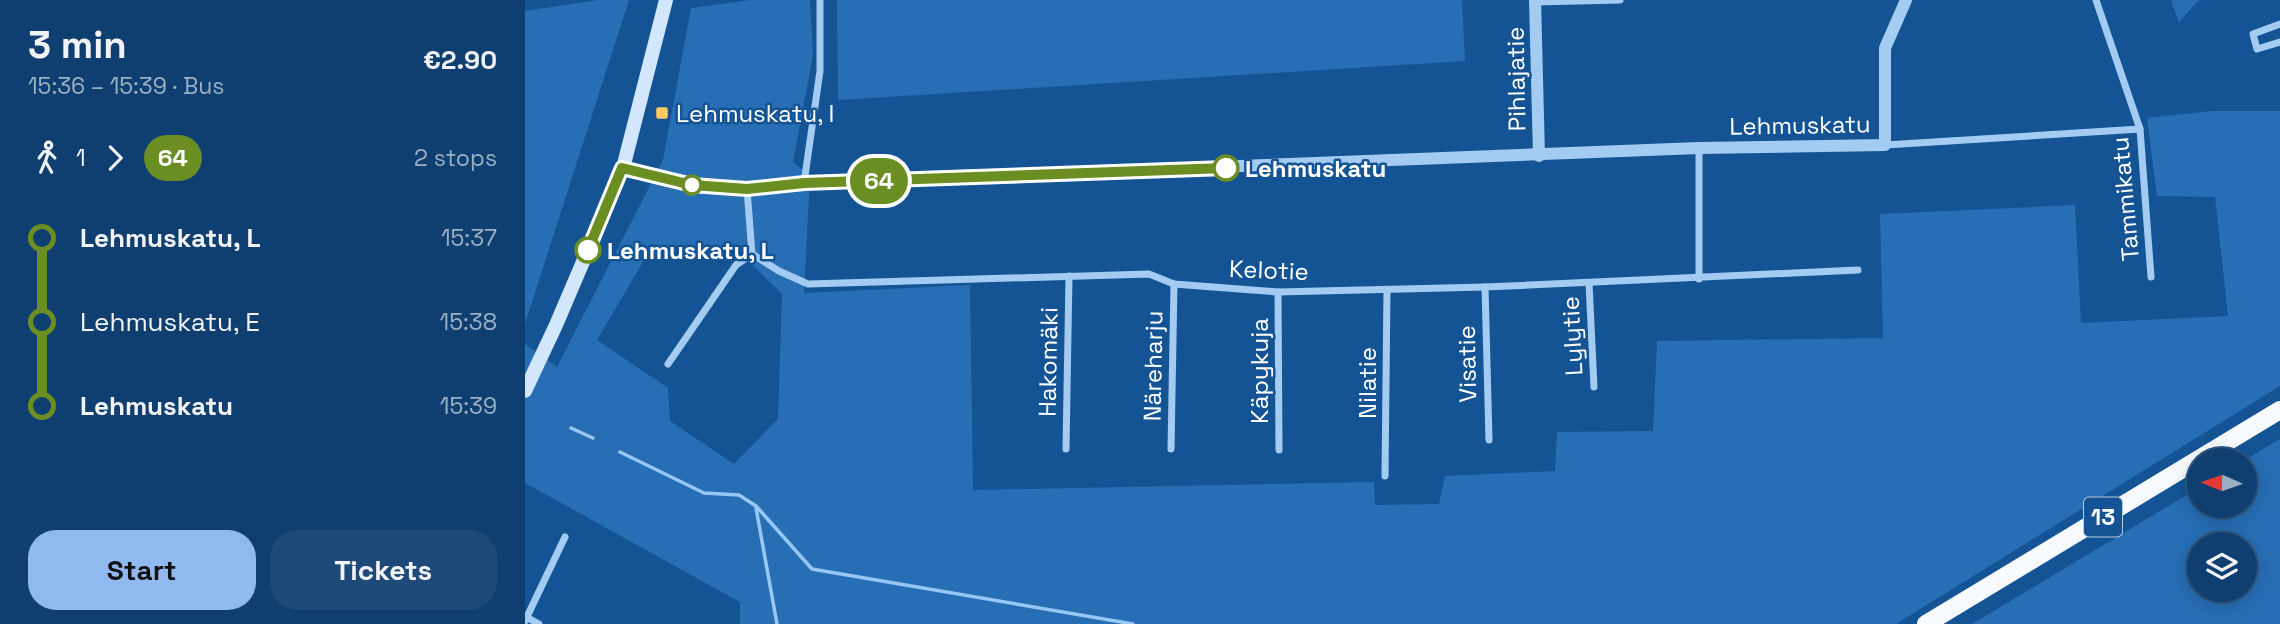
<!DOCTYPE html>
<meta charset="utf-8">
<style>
:root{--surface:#0f3f70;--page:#1d4a78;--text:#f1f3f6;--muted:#9bafc3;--line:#2f5883;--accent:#90b9f0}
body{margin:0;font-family:"Space Grotesk",sans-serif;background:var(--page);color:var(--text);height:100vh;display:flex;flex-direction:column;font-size:26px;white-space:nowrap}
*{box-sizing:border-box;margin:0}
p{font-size:23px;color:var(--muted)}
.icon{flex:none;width:38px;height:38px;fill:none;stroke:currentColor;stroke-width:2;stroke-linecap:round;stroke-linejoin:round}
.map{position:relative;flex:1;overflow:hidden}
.side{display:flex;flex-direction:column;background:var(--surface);width:525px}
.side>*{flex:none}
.badge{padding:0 14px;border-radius:23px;font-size:24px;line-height:46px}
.needle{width:46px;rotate:272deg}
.controls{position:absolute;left:1662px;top:448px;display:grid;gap:14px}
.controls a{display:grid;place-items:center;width:70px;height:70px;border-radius:50%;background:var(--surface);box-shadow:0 4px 18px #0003,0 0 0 2px var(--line);font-size:35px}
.map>.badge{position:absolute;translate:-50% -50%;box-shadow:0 0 0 4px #fff}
.legs{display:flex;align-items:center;gap:10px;height:77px;padding:0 28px;font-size:23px}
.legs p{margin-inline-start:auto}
.head{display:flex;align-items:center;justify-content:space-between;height:119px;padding:0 28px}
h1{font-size:38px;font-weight:700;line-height:52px}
.primary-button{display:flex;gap:14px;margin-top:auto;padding:14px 28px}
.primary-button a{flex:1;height:80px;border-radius:28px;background:var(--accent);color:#111;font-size:28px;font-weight:700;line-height:80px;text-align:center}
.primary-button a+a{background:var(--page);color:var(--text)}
ul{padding:0 28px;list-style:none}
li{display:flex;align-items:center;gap:24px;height:84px;font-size:26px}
li i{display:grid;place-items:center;width:10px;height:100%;margin:0 9px;background:currentColor}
li i::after{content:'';width:18px;height:18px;margin:-9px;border:5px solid;border-radius:50%;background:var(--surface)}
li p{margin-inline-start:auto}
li:first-child i{background:linear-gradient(#0000 50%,currentColor 0)}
li:last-child i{background:linear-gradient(currentColor 50%,#0000 0)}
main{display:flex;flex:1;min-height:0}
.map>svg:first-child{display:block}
.green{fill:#276eb4;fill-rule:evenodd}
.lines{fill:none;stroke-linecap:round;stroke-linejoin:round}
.stream{stroke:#96c7f5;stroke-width:3.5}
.minor{stroke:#a4ccf2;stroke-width:7}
.tertiary{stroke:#a4ccf2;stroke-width:12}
.secondary{stroke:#d3e7fc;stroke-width:14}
.trunk{stroke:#f7faff;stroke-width:18}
.line-1-casing{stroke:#fff;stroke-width:16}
.line-1{stroke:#6b8e23;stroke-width:10}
.poi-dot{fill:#ffca65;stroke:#145495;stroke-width:2.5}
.stop-1-dot{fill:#fff;stroke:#6b8e23;stroke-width:3.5}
.labels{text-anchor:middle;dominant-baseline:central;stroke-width:5;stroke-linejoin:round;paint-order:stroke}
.shield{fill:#145495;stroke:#b8ccdf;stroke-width:2}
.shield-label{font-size:23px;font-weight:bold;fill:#fff}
.street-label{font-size:24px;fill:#fff;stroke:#145495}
.poi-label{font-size:24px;fill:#fff;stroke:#145495;text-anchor:start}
.stop-label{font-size:24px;font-weight:bold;fill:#fff;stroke:#145495;text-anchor:start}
</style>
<main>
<section class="side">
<div class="head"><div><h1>3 min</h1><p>15:36 – 15:39 · Bus</p></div><b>€2.90</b></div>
<div class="legs"><svg class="icon" aria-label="walk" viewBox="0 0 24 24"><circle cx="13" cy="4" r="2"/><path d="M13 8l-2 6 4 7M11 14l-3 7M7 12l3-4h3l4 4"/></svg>1<svg class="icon" aria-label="forward" viewBox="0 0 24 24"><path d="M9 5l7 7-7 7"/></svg><b class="badge" style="background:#6b8e23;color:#fff">64</b><p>2 stops</p></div>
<ul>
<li><i style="color:#6b8e23"></i><b>Lehmuskatu, L</b><p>15:37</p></li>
<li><i style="color:#6b8e23"></i><span>Lehmuskatu, E</span><p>15:38</p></li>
<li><i style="color:#6b8e23"></i><b>Lehmuskatu</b><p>15:39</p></li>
</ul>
<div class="primary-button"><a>Start</a><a>Tickets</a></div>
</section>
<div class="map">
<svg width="1755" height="624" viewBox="0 0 1755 624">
<rect width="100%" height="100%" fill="#145495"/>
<g class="green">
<polygon points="73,0 104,0 0,324 0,11"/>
<path d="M225,0H285L288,55L268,162L285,176L279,293L445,285L448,490L849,482L850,505L914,504L920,476L1030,471L1032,432L1128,431L1132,341L1358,338L1355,214L1550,205L1556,323L1703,316L1690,197L1632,196L1622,118L1686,111H1755V386L1371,624H215V602L0,483V344L32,367L138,160L166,8ZM127,247L210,248L257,294L253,419L209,464L145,421L143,388L72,340Z"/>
<polygon points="312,0 937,0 940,61 313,100"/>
<polygon points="1646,0 1674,0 1654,22"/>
<path d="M1755,439V624H1447L1675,487V506H1720V460ZM1675,544H1720V590H1675Z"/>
</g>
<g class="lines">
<g class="stream">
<polyline points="46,428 68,438"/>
<polyline points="95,452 179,493 214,495 231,506 287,569 608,624"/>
<polyline points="231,508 252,624"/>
</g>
<g class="minor">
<polyline points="1571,0 1615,129 1626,277"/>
<polyline points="1010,2 1095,0"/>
<polyline points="1755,24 1728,34 1732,49 1755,42"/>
<polyline points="1360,145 1615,129"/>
<polyline points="1174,148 1174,279"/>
<polyline points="279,183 295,71 295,0"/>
<polyline points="222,189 227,254 254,271 283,284 624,274 649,284 753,292 960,287 1333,270"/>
<polyline points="1064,283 1069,387"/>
<polyline points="960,287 964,440"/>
<polyline points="753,292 754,450"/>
<polyline points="143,364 211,265 227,254"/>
<polyline points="541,449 544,276"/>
<polyline points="646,449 649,284"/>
<polyline points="860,476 862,290"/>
<polyline points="1,617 14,624"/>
<polyline points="0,621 40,537"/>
</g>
<g class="tertiary">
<polyline points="1010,0 1014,156"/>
<polyline points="98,168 167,185 222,189 279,183 1174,148 1360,145 1360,48 1381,0"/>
</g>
<polyline class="secondary" points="0,391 31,325 98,168 141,0"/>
<polyline class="trunk" points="1401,624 1755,410"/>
</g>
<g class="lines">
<g class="line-1-casing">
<polyline id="line-1" points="63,250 97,168 167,185 222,189 279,183 701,168"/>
</g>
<use href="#line-1" class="line-1"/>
</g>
<rect class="poi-dot" x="130" y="106" width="14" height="14" rx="3.5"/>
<g class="stop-1-dot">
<circle cx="701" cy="168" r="12"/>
<circle cx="167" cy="185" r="9"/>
<circle cx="63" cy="250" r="12"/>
</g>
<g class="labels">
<rect class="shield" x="1559" y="497.5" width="38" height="39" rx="5"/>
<g class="shield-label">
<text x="1578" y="517">13</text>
</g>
<g class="street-label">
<text transform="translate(991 79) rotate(-91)">Pihlajatie</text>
<text transform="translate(1275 125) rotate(-1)">Lehmuskatu</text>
<text transform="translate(1600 199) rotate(-95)">Tammikatu</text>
<text transform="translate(744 270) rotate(2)">Kelotie</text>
<text transform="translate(1047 336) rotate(-93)">Lylytie</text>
<text transform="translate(523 362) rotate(-89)">Hakomäki</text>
<text transform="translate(942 364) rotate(-91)">Visatie</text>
<text transform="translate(628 366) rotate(-89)">Näreharju</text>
<text transform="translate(734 371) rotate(-90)">Käpykuja</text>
<text transform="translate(842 383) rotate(-90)">Nilatie</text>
</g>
<g class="poi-label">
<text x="151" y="113">Lehmuskatu, I</text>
</g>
<g class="stop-label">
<text x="720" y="168">Lehmuskatu</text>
<text x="82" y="250">Lehmuskatu, L</text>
</g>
</g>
</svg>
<div class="controls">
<a><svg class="needle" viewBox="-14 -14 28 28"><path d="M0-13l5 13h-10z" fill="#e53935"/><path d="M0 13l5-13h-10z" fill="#9bafc3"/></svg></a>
<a><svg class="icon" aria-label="layers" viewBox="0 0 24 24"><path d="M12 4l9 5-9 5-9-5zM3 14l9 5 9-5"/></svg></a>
</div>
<b class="badge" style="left:354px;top:181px;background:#6b8e23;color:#fff">64</b>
</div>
</main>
